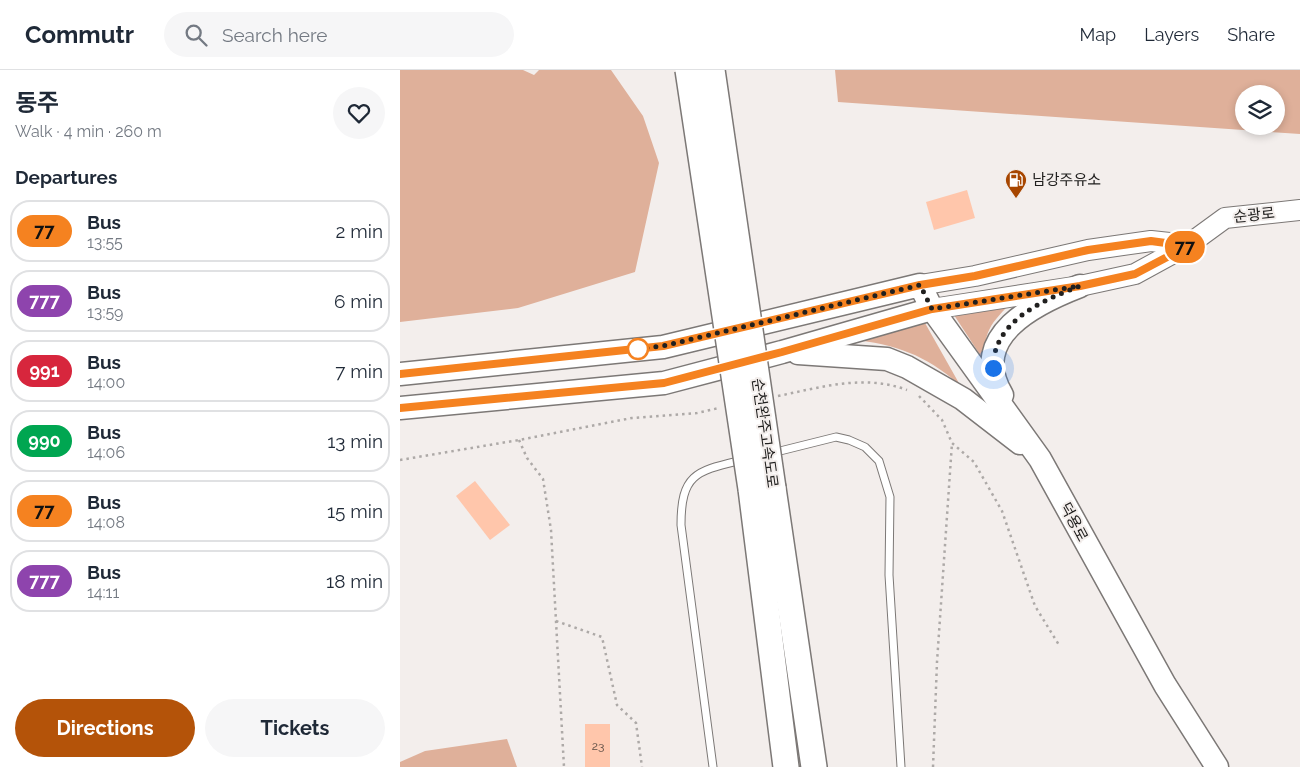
<!DOCTYPE html>
<meta charset="utf-8">
<style>
:root{--surface:#fff;--page:#f6f6f7;--text:#1f2937;--muted:#747a83;--line:#e0e1e3;--accent:#b45309}
body{margin:0;font-family:Raleway,"Noto Sans KR",sans-serif;background:var(--page);color:var(--text);height:100vh;display:flex;flex-direction:column;font-size:19px;white-space:nowrap}
*{box-sizing:border-box;margin:0}
p{font-size:16px;color:var(--muted)}
.icon{flex:none;width:28px;height:28px;fill:none;stroke:currentColor;stroke-width:2;stroke-linecap:round;stroke-linejoin:round}
.map{position:relative;flex:1;overflow:hidden}
.details{display:flex;flex-direction:column;background:var(--surface);width:400px}
.details>*{flex:none}
.badge{padding:0 10px;border-radius:16px;font-size:18px;line-height:32px}
.tools{position:absolute;left:835px;top:15px;display:grid;gap:10px}
.tools a{display:grid;place-items:center;width:50px;height:50px;border-radius:50%;background:var(--surface);box-shadow:0 2px 8px #0003;font-size:25px}
.you{position:absolute;width:25px;height:25px;margin:-12px;border:4px solid #fff;border-radius:50%;background:#1a73e8;box-shadow:0 0 0 8px #1a73e833}
.map>.badge{position:absolute;translate:-50% -50%;box-shadow:0 0 0 2px #fff}
h2{padding:0 15px;font-size:19px;line-height:45px}
.round{display:grid;place-items:center;flex:none;width:52px;height:52px;border-radius:26px;background:var(--page)}
.head{display:flex;align-items:center;justify-content:space-between;height:85px;padding:0 15px}
h1{font-size:24px;font-weight:700;line-height:38px}
.cta{display:flex;gap:10px;margin-top:auto;padding:10px 15px}
.cta a{flex:1;height:58px;border-radius:30px;background:var(--accent);color:#fff;font-size:20px;font-weight:700;line-height:58px;text-align:center}
.cta a+a{background:var(--page);color:var(--text)}
ul{padding:0;list-style:none}
li{display:flex;align-items:center;gap:15px;height:62px;margin:0 10px 8px;padding:0 5px;border:2px solid var(--line);border-radius:20px}
li div{flex:1}
li b{display:block;font-size:19px}
li em{font-style:normal}
li .badge{min-width:55px;font-weight:700;text-align:center}
header{display:flex;align-items:center;gap:30px;box-sizing:border-box;height:70px;padding:0 25px;background:var(--surface);border-bottom:1px solid var(--line)}
header strong{font-size:24px}
nav{display:flex;gap:28px;margin-inline-start:auto;font-size:18px}
.search{width:350px;height:45px;background:var(--page);display:flex;align-items:center;gap:12px;box-sizing:border-box;padding:0 18px;border-radius:28px;color:var(--muted);font-size:19px}
main{display:flex;flex:1;min-height:0}
.map>svg:first-child{display:block}
.green{fill:#dfb09a;fill-rule:evenodd}
.building{fill:#ffc6ab}
.lines{fill:none;stroke-linecap:round;stroke-linejoin:round}
.lane-casing{stroke:#7c7876;stroke-width:9}
.secondary-casing{stroke:#7c7876;stroke-width:22}
.primary-casing{stroke:#7c7876;stroke-width:25}
.highway-casing{stroke:#7c7876;stroke-width:28}
.path{stroke:#ada9a7;stroke-width:2.5;stroke-dasharray:2.5 4;stroke-linecap:butt}
.lane{stroke:#fff;stroke-width:7}
.secondary{stroke:#fff;stroke-width:20}
.primary{stroke:#fff;stroke-width:22}
.highway{stroke:#fff;stroke-width:25}
.highway-bridge-casing{stroke:#7c7876;stroke-width:28;stroke-linecap:butt}
.highway-bridge{stroke:#fff;stroke-width:25}
.line-casing{stroke:#fff;stroke-width:11}
.line{stroke:#f58220;stroke-width:8}
.walk{stroke:#21201f;stroke-width:5;stroke-dasharray:0 9}
.stop-dot{fill:#fff;stroke:#f58220;stroke-width:2.5}
.labels{text-anchor:middle;dominant-baseline:central;stroke-width:4;stroke-linejoin:round;paint-order:stroke}
.number-label{font-size:12px;fill:#584a42}
.poi-label{font-size:15px;fill:#21201f;stroke:#f3eeec;text-anchor:start}
.street-label{font-size:15px;fill:#21201f;stroke:#f3eeec}
</style>
<header>
<strong>Commutr</strong>
<div class="search"><svg class="icon" aria-label="search" viewBox="0 0 24 24"><circle cx="10" cy="10" r="6"/><path d="M15 15l6 6"/></svg>Search here</div>
<nav><a>Map</a><a>Layers</a><a>Share</a></nav>
</header>
<main>
<section class="details">
<div class="head"><div><h1>동주</h1><p>Walk · 4 min · 260 m</p></div><a class="round"><svg class="icon" aria-label="heart" viewBox="0 0 24 24"><path d="M12 20l-8-8c-3-5 5-10 8-4 3-6 11-1 8 4z"/></svg></a></div>
<h2>Departures</h2>
<ul>
<li><span class="badge" style="background:#f58220;color:#111">77</span><div><b>Bus</b><p>13:55</p></div><em>2 min</em></li>
<li><span class="badge" style="background:#8e44ad;color:#fff">777</span><div><b>Bus</b><p>13:59</p></div><em>6 min</em></li>
<li><span class="badge" style="background:#d7263d;color:#fff">991</span><div><b>Bus</b><p>14:00</p></div><em>7 min</em></li>
<li><span class="badge" style="background:#00a651;color:#fff">990</span><div><b>Bus</b><p>14:06</p></div><em>13 min</em></li>
<li><span class="badge" style="background:#f58220;color:#111">77</span><div><b>Bus</b><p>14:08</p></div><em>15 min</em></li>
<li><span class="badge" style="background:#8e44ad;color:#fff">777</span><div><b>Bus</b><p>14:11</p></div><em>18 min</em></li>
</ul>
<div class="cta"><a>Directions</a><a>Tickets</a></div>
</section>
<div class="map">
<svg width="900" height="697" viewBox="0 0 900 697">
<rect width="100%" height="100%" fill="#f3eeec"/>
<g class="green">
<polygon points="0,0 123,0 134,5 139,0 211,0 243,46 259,93 235,202 118,238 0,252"/>
<path d="M435,0H900V64L438,32ZM844,24H876V56H844Z"/>
<path d="M614,230C591,253 580,263 588,297L554,245Z"/>
<path d="M525,253L560,315C524,284 497,275 450,269Z"/>
<polygon points="107,669 117,697 0,697 0,692 25,681"/>
</g>
<g class="building">
<polygon points="567,120 575,148 534,160 526,132"/>
<polygon points="75,411 110,455 90,470 56,426"/>
<rect x="185" y="654" width="25" height="43"/>
</g>
<g class="lines">
<g class="lane-casing">
<g id="lane">
<polyline points="372,383 436,367 449,370 465,377 479,391 490,427 489,505 501,697"/>
<path d="M313,697L281,455C281,403 297,401 342,390"/>
</g>
</g>
<g class="secondary-casing">
<g id="secondary">
<polyline points="520,215 575,206 688,180 751,171 788,175"/>
<polyline points="532,239 680,216 735,204 788,175 825,148 900,140"/>
</g>
</g>
<g class="primary-casing">
<g id="primary">
<polyline points="398,283 487,289 507,297 563,329 620,373"/>
<polyline points="0,304 263,277 520,215 532,239 640,389 765,615 817,697"/>
<path d="M602,325C567,266 636,233 680,216"/>
<polyline points="0,338 264,313 382,282 532,239"/>
</g>
</g>
<g class="highway-casing">
<g id="highway">
<polyline points="373,418 414,697"/>
<polyline points="351,419 386,697"/>
</g>
</g>
<g class="path">
<path d="M378,326C422,317 464,304 507,320"/>
<polyline points="519,326 542,350 552,373 574,392 602,441 635,536 659,575"/>
<polyline points="119,370 127,388 143,409 151,460 164,697"/>
<polyline points="0,390 119,370 232,348 297,343 319,338"/>
<polyline points="156,551 202,567 217,635 236,653 242,697"/>
<polyline points="533,697 537,592 552,373"/>
</g>
<use href="#lane" class="lane"/>
<use href="#secondary" class="secondary"/>
<use href="#primary" class="primary"/>
<use href="#highway" class="highway"/>
<g class="highway-bridge-casing">
<g id="highway-bridge">
<polyline points="288,0 351,419"/>
<polyline points="312,0 373,418"/>
</g>
</g>
<use href="#highway-bridge" class="highway-bridge"/>
</g>
<g class="lines">
<g class="line-casing">
<polyline id="line" points="0,304 263,276 520,215 575,206 688,180 751,171 788,176 735,204 680,216 532,239 382,282 264,313 0,338"/>
</g>
<use href="#line" class="line"/>
<path class="walk" d="M238,279L263,276L520,215L532,239L680,216C643,230 593,251 593,298"/>
</g>
<defs>
<g id="fuel-pin" transform="scale(1.125)"><path d="M0 17L-7.5 6A9.5 9.5 0 1 1 7.5 6Z" fill="#a74600" stroke="#f3eeec"/><path d="M-5.5-6h7V0h2V4h1.3V-2.5L3-4.5l.8-.8L6-3V5H2.5V1h-1V6h-7ZM-4.2-4.7v3.2H.2V-4.7Z" fill="#fff"/></g>
</defs>
<g fill-rule="evenodd">
<use href="#fuel-pin" x="616" y="110"/>
</g>
<circle class="stop-dot" cx="238" cy="279" r="10"/>
<g class="labels">
<g class="number-label">
<text x="198" y="676">23</text>
</g>
<g class="poi-label">
<text x="632" y="110">남강주유소</text>
</g>
<g class="street-label">
<text transform="translate(854 145) rotate(-6)">순광로</text>
<text transform="translate(365 363) rotate(82)">순천완주고속도로</text>
<text transform="translate(674 452) rotate(62)">덕용로</text>
</g>
</g>
</svg>
<div class="tools">
<a><svg class="icon" aria-label="layers" viewBox="0 0 24 24"><path d="M12 4l9 5-9 5-9-5zM3 14l9 5 9-5"/></svg></a>
</div>
<div class="you" style="left:593px;top:298px"></div>
<b class="badge" style="left:785px;top:177px;background:#f58220;color:#111">77</b>
</div>
</main>
